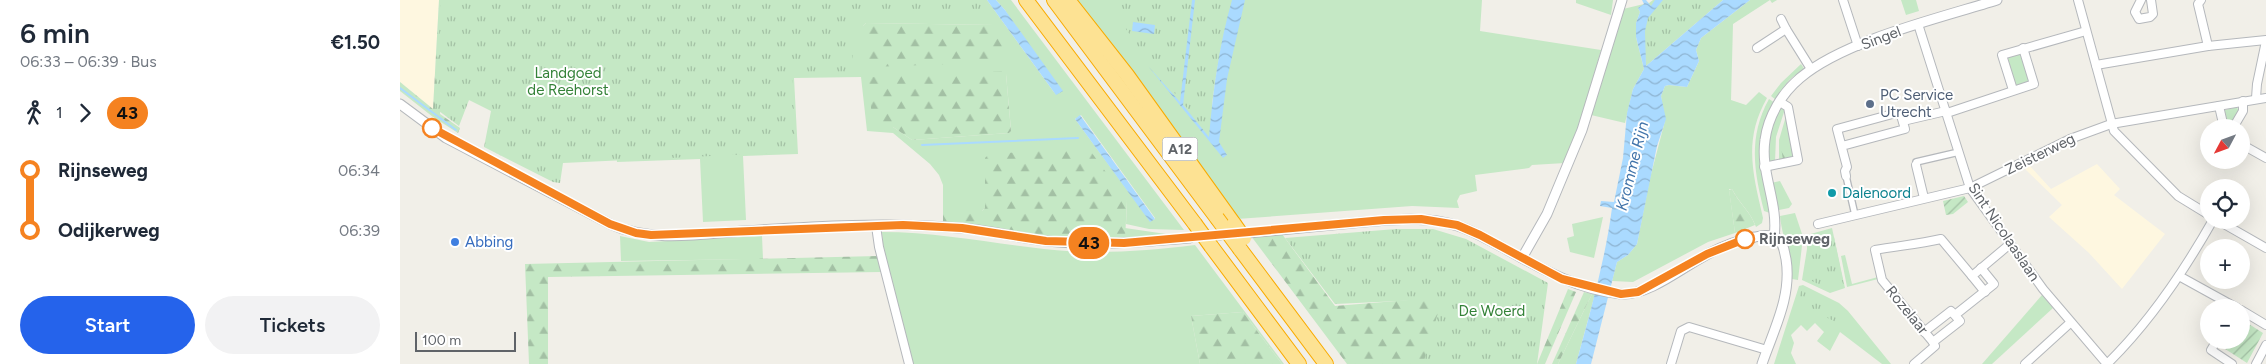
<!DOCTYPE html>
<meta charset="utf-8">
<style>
:root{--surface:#fff;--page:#f2f2f3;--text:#1f2937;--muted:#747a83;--accent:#2563eb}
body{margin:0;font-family:Figtree,sans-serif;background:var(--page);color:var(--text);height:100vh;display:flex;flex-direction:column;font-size:19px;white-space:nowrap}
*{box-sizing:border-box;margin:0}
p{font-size:16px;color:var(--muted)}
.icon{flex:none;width:28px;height:28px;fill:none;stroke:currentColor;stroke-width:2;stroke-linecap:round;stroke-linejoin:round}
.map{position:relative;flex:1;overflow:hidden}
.side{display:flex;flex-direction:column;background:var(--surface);width:400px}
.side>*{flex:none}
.badge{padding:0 10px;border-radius:16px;font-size:18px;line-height:32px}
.needle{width:32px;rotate:229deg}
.buttons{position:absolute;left:1800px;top:119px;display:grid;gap:10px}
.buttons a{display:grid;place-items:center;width:50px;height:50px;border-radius:50%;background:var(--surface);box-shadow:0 5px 20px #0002;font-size:25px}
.scale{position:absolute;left:15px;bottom:12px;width:101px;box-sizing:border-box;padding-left:5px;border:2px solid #5f6368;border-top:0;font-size:14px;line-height:18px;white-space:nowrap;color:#5f6368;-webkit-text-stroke:4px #fff;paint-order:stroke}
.map>.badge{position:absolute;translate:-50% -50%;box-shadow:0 0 0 2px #fff}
.legs{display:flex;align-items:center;gap:8px;height:55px;padding:0 20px;font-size:16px}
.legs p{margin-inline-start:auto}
.head{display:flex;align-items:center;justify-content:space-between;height:85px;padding:0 20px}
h1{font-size:28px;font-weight:600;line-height:38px}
.cta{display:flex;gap:10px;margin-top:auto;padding:10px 20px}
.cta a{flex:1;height:58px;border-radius:30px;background:var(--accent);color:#fff;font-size:20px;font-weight:600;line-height:58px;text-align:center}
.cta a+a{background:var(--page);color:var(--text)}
ul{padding:0 20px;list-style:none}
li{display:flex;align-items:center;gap:18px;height:60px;font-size:19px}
li i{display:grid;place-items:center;width:8px;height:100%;margin:0 6px;background:currentColor}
li i::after{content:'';width:12px;height:12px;margin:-6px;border:4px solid;border-radius:50%;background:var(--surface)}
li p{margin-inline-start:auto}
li:first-child i{background:linear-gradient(#0000 50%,currentColor 0)}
li:last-child i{background:linear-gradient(currentColor 50%,#0000 0)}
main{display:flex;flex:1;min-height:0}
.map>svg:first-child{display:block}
.commercial{fill:#fef7e0}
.grass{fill:#c5e8c5;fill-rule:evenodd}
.forest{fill:url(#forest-firs)}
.park{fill:url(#park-tufts)}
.garden{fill:url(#garden-furrows)}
.water{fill:url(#water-waves)}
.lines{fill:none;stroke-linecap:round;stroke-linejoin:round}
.stream{stroke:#aadaff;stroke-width:2}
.pedestrian-casing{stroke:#b5b8bc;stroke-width:8}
.minor-casing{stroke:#b5b8bc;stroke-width:10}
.tertiary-casing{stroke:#b5b8bc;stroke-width:11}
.motorway-casing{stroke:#f9ab00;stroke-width:16}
.pedestrian{stroke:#fff;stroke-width:5.5}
.minor{stroke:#fff;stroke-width:8}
.tertiary{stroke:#fff;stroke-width:9}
.motorway{stroke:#fde293;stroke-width:14}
.motorway-bridge-casing{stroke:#f9ab00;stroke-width:16;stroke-linecap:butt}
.motorway-bridge{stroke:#fde293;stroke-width:14}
.line-1-casing{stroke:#fff;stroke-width:11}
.line-1{stroke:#f58220;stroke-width:8}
.service-dot{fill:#5c6f8a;stroke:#fff;stroke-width:2}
.stop-1-dot{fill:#fff;stroke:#f58220;stroke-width:2.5}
.culture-dot{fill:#0f9aa8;stroke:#fff;stroke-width:2}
.shop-dot{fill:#3f7fe0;stroke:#fff;stroke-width:2}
.labels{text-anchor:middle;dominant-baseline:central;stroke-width:4;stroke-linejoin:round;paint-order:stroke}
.shield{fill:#fff;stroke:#8f9295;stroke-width:1}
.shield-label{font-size:14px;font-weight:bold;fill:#5f6368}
.street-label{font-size:15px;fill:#5f6368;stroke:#fff}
.park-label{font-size:15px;fill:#348238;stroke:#fff}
.service-label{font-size:15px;fill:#4e5e75;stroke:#fff;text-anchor:start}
.culture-label{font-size:15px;fill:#0d838f;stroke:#fff;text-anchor:start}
.stop-label{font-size:15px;font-weight:bold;fill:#5f6368;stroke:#fff;text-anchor:start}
.shop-label{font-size:15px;fill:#366cbe;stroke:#fff;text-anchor:start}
.water-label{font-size:16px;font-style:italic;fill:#4174aa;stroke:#fff}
</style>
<main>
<section class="side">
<div class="head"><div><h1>6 min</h1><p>06:33 – 06:39 · Bus</p></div><b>€1.50</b></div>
<div class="legs"><svg class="icon" aria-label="walk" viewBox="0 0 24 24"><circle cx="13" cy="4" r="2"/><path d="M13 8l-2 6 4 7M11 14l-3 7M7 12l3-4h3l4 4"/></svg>1<svg class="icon" aria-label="forward" viewBox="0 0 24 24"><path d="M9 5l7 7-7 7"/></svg><b class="badge" style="background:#f58220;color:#111">43</b></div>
<ul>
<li><i style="color:#f58220"></i><b>Rijnseweg</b><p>06:34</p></li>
<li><i style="color:#f58220"></i><b>Odijkerweg</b><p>06:39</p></li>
</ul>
<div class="cta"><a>Start</a><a>Tickets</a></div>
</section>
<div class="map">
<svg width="1866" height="364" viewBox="0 0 1866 364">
<defs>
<pattern id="forest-firs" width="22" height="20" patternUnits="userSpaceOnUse" patternTransform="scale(1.25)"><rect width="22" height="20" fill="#c5e8c5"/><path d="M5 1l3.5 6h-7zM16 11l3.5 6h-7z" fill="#a3c0a4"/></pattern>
<pattern id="park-tufts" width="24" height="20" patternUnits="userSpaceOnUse" patternTransform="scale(1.25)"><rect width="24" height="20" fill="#c5e8c5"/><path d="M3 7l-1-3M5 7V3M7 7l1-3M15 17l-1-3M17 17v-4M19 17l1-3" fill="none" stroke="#a3c0a4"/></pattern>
<pattern id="garden-furrows" width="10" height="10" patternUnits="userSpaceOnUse" patternTransform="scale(1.25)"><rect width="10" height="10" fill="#c5e8c5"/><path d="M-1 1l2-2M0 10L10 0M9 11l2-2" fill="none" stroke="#a3c0a4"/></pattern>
<pattern id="water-waves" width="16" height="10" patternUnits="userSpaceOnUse" patternTransform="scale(1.25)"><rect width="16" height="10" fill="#aadaff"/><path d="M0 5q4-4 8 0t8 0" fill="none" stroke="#8eb4d2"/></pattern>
</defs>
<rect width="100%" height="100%" fill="#f1efe8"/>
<g class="commercial">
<polygon points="0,0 39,0 33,109 0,82"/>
<polygon points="1697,164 1720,189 1714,195 1765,234 1722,289 1689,253 1649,217 1662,205 1624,168 1629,165 1651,189"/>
</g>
<g class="grass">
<path d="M539,0H587L656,95L605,10L596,0H611L784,230L749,229L726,224L727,201L585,158V208L582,211H543V185L539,175L530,164L493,133L467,131L461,77L394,78L398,154L343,156L346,220L303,222L300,159L217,162L215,130L430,12ZM466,23L593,25L463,26ZM606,74L611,130L609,133L512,140L493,127ZM681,115L755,218V219L750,221L675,119Z"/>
<polygon points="674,0 790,0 819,142 814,99 832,0 1082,0 1080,31 1201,50 1183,114 1165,163 1132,165 1129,168 1075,175 1077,191 1060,195 1057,201 1059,208 1012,206 837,219"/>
<polygon points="1176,0 1213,0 1211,15 1176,3"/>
<polygon points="1263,0 1323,0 1246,66 1245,55"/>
<path d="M1350,0H1377L1372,3L1370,0L1333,24L1331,100L1346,105L1359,92L1367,98C1343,140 1353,174 1363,218L1362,223L1356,227C1351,212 1339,203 1332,189H1329L1335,233L1308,242L1233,282L1212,281L1217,262L1228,255L1237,244L1250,178L1265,121L1261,96L1265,86L1269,85L1287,87L1299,61L1296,50L1301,38Z"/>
<polygon points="1501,0 1516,0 1519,11 1506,15"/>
<polygon points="1244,4 1238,8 1240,12 1236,23 1236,37 1244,69 1233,89 1225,123 1191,115 1223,9"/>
<polygon points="1622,50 1632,81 1616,86 1607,55"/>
<path d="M1401,64L1405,70C1403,71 1401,72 1399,73C1388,78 1380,92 1376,100L1371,96L1381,83Z"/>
<path d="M1369,99L1375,103L1361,139L1360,156L1370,213L1364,211C1354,171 1348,137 1369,99Z"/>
<polygon points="1380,106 1385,109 1376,137 1375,162 1367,163 1371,127"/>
<polygon points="1837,107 1839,112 1827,127 1824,112 1825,110"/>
<polygon points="1386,116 1396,158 1379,162 1379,140"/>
<polygon points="1380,181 1392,204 1389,208 1379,210 1371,183"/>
<path d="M1395,213L1403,237L1398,280L1392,279C1392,256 1382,238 1380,216Z"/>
<polygon points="1203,217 1194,258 1170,252 1167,238 1174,236 1172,224"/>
<polygon points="725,228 766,234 787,233 788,235 725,240"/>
<polygon points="1432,228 1445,288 1430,293 1402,280 1407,249 1407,235"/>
<path d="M482,232C537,232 589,243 644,249C694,255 746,251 795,245L884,364H882L843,312L791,316L800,364H512L484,255Z"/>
<polygon points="220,236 249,242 362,236 363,259 221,261"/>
<polygon points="1445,255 1452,284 1478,277 1478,279 1447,287 1441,256"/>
<polygon points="1403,285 1439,303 1448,311 1491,364 1482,364 1440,332 1430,351 1417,341 1424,332 1415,323 1407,331 1401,325 1391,335 1394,343 1391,353 1396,364 1374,364 1399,286"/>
<polygon points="1192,294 1195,294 1176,364 1158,364"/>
<polygon points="1642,295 1653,308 1592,364 1582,364"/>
</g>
<g class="forest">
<polygon points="39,0 47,0 40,114 60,128 58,133 33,117 0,91 0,82 33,109"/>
<polygon points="466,23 594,25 606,46 606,60 604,62 471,67 467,65 463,26"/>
<polygon points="603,71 606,74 611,131 609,133 512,140 493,127 476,125 472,121 469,80 472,77"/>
<polygon points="1383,135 1389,137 1393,157 1383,159 1381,148"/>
<polygon points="685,148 689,149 727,201 725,240 681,241 543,224 543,211 582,211 585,208 585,158 589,154"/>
<path d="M1332,189C1338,202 1350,211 1355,225L1335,233L1329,190Z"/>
<polygon points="882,234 935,306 1045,297 1025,364 947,364 851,236"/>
<polygon points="478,256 482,272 148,277 148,364 129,364 125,264"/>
<polygon points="1168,289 1176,292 1145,364 1137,364"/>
<polygon points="1184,292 1192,294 1158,364 1152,364"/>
<polygon points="843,312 882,364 800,364 791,316"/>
</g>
<g class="park">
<polygon points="41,0 584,0 594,12 447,11 455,76 392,77 396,152 163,163 160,183 153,182 84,147 91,111 69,100 59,126 35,108"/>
<path d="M706,0H833C820,44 813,89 809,134L750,64Z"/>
<polygon points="1253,0 1317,0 1242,60 1244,1 1249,3"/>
<polygon points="996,229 1033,229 1066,239 1148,283 1137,364 1023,364 1042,299 935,304 885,238"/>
<polygon points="1434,237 1444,286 1430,290 1406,278 1411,243"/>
<polygon points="1402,287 1426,298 1439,306 1436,322 1398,304"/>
</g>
<g class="garden">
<polygon points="1564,196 1568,202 1553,214 1546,215 1543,201"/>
<polygon points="1841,319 1863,333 1847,363 1822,347 1826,340 1841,340"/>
</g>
<g class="water">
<polygon points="587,0 596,0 605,10 663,91 656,95"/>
<path d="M792,0H795L783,105L809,137C813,91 819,45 832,0H845L827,79L819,142L827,155L823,158L748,66L780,102Z"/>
<path d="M1242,0H1246L1251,6L1255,0H1263L1248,18L1245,31L1246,66L1323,0H1350L1301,38L1296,50L1299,61L1287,87L1269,85L1265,86L1261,96L1266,119L1257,146L1237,244L1228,255L1217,262L1191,364H1176C1190,313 1205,261 1212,208L1200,206L1201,201L1214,202L1223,158L1227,113L1233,89L1244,69L1236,37V23L1240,12L1238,8L1244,4Z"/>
<polygon points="733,22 755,25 754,34 732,31"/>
<polygon points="680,115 755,219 750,222 675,119"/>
</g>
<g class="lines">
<g class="stream">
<polyline points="0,88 56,130"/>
<polyline points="522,145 678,138"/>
</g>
<g class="pedestrian-casing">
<g id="pedestrian">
<polyline points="1516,165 1516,162 1559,152"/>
<polyline points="1446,176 1455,215"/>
</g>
</g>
<g class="minor-casing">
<g id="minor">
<polyline points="1443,0 1458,46"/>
<polyline points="1678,0 1714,131 1778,196 1809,215"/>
<polyline points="1741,0 1735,12 1739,19 1750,17 1753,14 1751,0"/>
<polyline points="1801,0 1798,4 1808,46"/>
<polyline points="1381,19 1386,29"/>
<path d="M1518,24L1570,188L1643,289L1707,364C1750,322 1783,273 1813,220"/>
<polyline points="1357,48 1386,29 1411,69"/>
<polyline points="1696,65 1808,46 1866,40"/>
<polyline points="1613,90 1602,55 1686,31"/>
<polyline points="1856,98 1857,84 1866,41"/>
<polyline points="1819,106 1824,128"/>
<polyline points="1547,113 1634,84 1623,48"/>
<polyline points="1503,121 1546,111"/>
<polyline points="1833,128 1843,111 1843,101"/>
<polyline points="1841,144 1866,158"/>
<polyline points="1442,146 1505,129 1500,112 1437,129 1447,167 1445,171 1446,176"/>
<polyline points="1516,165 1524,198"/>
<polyline points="1364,167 1398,160 1388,107 1380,102"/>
<polyline points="1817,220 1866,248"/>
<polyline points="1418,224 1570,188 1670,139 1711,124 1866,98"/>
<polyline points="476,226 479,247 509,364"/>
<polyline points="1779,276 1837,308"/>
<polyline points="1585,292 1572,276 1610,244"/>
<polyline points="1841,310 1866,325"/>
<polyline points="1555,315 1594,284 1581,268"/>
<polyline points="1817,340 1811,350 1832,364"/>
<path d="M1533,342L1482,280L1475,250C1497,246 1519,244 1541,239L1572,276"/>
<polyline points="1271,364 1281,331 1289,327 1367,350"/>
<polyline points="1514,364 1535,346 1533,342 1560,321 1551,311 1524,332"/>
<polyline points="1625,364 1670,323"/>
<polyline points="1856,364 1866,345"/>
</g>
</g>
<g class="tertiary-casing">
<g id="tertiary">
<path d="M0,104L46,138L210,224C251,243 301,234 344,231C416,226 489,222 560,228C589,230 618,238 647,241C695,246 742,242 790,238"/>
<path d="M848,233C883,230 918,226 953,223C988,220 1025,215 1058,226C1074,231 1088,240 1102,247C1140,268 1177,290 1221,294C1248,296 1283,267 1306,255C1321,247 1338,240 1355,237C1363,235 1370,234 1377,238C1384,243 1384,251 1386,259C1392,296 1374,329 1362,364"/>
<polyline points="818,235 820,235"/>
<path d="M1374,237C1379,204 1360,173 1365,140C1368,116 1382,93 1400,78C1445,40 1540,18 1597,0"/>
<polyline points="1122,258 1147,214 1182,130 1222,0"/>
</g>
</g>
<g class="motorway-casing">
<g id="motorway">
<polyline points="626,0 795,224"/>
<polyline points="654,0 817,218"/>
<polyline points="668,0 727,75 834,224"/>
<polyline points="811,246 899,364"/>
<polyline points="840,249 926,364"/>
</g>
</g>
<use href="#pedestrian" class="pedestrian"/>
<use href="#minor" class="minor"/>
<use href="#tertiary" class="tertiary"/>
<use href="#motorway" class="motorway"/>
<g class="motorway-bridge-casing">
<g id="motorway-bridge">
<polyline points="817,218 840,249"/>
<polyline points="795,224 811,246"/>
<polyline points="834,224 844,238"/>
</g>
</g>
<use href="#motorway-bridge" class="motorway-bridge"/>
</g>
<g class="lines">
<g class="line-1-casing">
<polyline id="line-1" points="32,128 210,224 236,233 251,235 503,225 562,228 646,241 724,243 984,220 1021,219 1057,225 1080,235 1162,279 1221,294 1238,292 1307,254 1345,239"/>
</g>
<use href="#line-1" class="line-1"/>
</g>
<circle class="service-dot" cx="1470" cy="104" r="5"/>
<g class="stop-1-dot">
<circle cx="32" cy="128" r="9"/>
<circle cx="1345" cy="239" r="9"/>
</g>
<circle class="culture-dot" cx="1432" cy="193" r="5"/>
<circle class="shop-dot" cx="55" cy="242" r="5"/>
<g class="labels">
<rect class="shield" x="762.5" y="137.5" width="35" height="23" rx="4"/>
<g class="shield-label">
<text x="780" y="149">A12</text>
</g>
<g class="street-label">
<text transform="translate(1481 38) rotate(-21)">Singel</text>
<text transform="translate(1640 154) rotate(-26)">Zeisterweg</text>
<text transform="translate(1604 232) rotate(56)">Sint Nicolaaslaan</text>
<text transform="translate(1507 310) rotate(51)">Rozelaar</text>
</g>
<g class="park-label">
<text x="168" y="73">Landgoed<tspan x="168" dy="17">de Reehorst</tspan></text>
<text x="1092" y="311">De Woerd</text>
</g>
<g class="service-label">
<text x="1480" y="95">PC Service<tspan x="1480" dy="17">Utrecht</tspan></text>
</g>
<g class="culture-label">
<text x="1442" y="193">Dalenoord</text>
</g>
<g class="stop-label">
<text x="1359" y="239">Rijnseweg</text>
</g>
<g class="shop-label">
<text x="65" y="242">Abbing</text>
</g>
<g class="water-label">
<text transform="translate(1232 166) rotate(-76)">Kromme Rijn</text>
</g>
</g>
</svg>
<div class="buttons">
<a><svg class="needle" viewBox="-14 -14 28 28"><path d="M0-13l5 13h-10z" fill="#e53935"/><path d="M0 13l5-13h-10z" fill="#747a83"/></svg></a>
<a><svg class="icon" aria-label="locate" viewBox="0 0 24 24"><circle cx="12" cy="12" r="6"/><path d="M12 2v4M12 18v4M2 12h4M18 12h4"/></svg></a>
<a>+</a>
<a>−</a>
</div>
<div class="scale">100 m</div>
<b class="badge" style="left:689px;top:243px;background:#f58220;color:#111">43</b>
</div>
</main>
